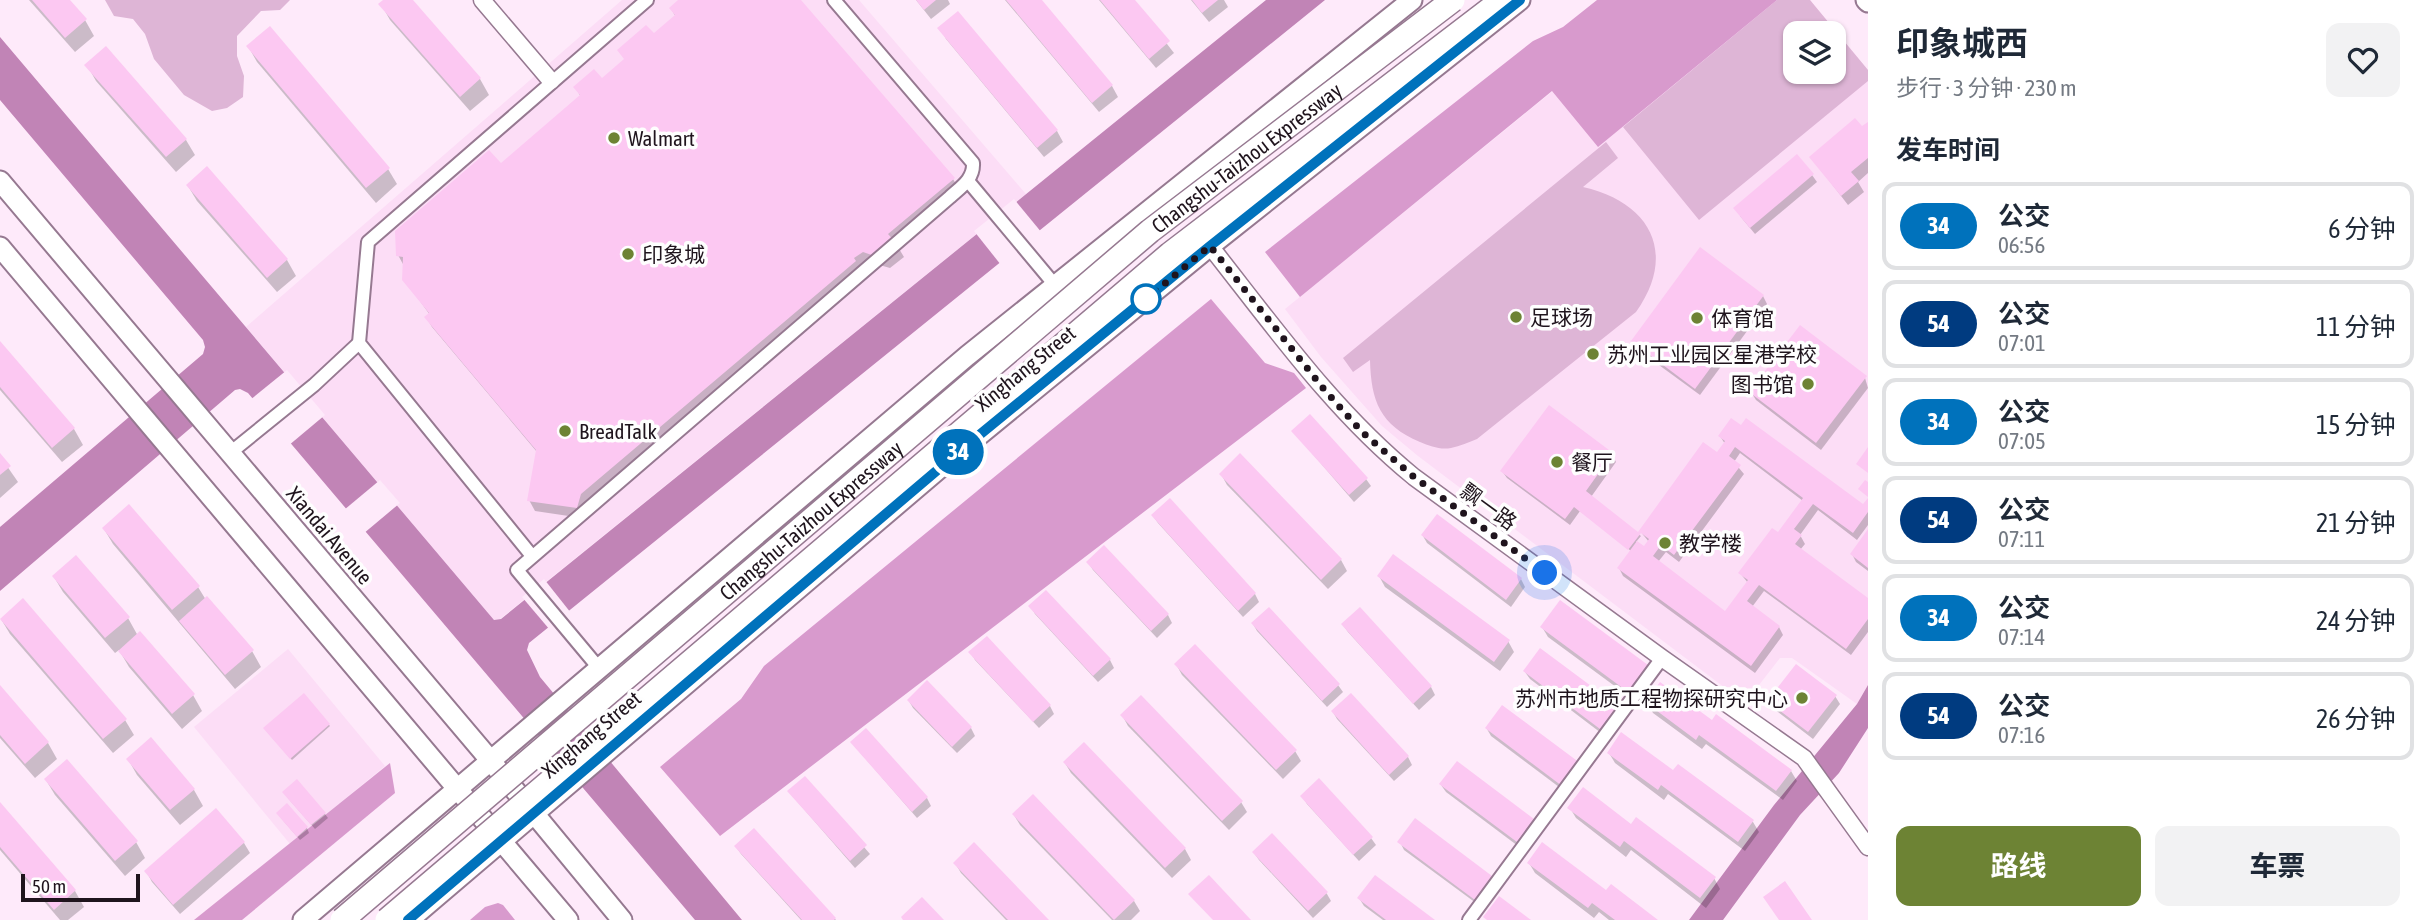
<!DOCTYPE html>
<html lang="zh">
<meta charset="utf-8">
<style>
:root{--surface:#fff;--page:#f2f2f3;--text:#1f2937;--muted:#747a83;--line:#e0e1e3;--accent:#6d8334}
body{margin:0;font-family:"Asap Condensed","Noto Sans SC",sans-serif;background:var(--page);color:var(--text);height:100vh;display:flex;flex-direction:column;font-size:26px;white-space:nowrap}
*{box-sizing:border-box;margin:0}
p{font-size:23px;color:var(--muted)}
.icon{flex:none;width:38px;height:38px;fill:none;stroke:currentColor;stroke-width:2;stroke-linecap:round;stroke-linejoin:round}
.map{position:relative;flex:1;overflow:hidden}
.drawer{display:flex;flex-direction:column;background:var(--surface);width:560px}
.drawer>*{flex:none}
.badge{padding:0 14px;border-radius:23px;font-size:24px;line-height:46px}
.tools{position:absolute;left:1783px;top:21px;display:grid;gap:14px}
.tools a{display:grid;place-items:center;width:63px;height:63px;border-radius:14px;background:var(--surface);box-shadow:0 2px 5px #0004;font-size:35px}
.scale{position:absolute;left:21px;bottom:18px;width:119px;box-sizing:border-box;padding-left:7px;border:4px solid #1f141d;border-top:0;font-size:19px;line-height:24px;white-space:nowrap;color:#1f141d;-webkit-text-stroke:5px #fefefe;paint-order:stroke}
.you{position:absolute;width:35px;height:35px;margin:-18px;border:5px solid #fff;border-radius:50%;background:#1a73e8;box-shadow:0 0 0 10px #1a73e833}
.map>.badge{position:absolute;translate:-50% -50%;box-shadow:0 0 0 4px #fff}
h2{padding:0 28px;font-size:26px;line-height:63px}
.round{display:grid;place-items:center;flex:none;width:74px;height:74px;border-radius:14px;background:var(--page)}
.head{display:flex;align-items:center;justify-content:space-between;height:119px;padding:0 28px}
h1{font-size:33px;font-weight:700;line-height:52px}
.button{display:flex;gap:14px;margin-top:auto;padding:14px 28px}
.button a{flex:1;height:80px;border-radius:14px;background:var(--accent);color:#fff;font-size:28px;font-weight:700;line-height:80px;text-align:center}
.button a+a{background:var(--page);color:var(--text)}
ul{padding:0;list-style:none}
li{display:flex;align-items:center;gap:21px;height:88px;margin:0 14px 10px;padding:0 14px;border:4px solid var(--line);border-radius:14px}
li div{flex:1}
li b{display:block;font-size:26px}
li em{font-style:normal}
li .badge{min-width:77px;font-weight:700;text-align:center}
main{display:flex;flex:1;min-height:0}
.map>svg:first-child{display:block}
.built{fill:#fcddf6;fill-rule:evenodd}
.green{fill:#deb5d6;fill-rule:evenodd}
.forest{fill:#d89acd}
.water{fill:#c184b6}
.pier{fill:#feeafa}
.shadow{fill:#0003;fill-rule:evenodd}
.building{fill:#fcc8f2;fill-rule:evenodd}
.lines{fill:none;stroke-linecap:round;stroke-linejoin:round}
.minor-casing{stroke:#967991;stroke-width:16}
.tertiary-casing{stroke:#967991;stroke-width:19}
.primary-casing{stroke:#967991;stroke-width:23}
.minor{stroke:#fff;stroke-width:12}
.tertiary{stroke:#fff;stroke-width:16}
.primary{stroke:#fff;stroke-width:19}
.motorway-bridge-casing{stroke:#967991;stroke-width:26;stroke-linecap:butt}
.motorway-bridge{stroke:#fff;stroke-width:23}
.line-casing{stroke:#fff;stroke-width:16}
.line{stroke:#0072bc;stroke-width:10}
.walk{stroke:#1f141d;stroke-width:7;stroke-dasharray:0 12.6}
.poi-dot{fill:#6d8334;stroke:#fefefe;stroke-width:2.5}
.stop-dot{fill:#fff;stroke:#0072bc;stroke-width:3.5}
.labels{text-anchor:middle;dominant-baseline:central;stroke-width:7;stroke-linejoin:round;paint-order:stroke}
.poi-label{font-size:21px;fill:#1f141d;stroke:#fefefe;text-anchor:start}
.street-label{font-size:21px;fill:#1f141d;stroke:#fefefe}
</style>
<main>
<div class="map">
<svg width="1868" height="920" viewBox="0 0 1868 920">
<rect width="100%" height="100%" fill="#feeafa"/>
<g class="built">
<polygon points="622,0 859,0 1026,194 500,619 494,620 246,327"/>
<path d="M1777,0H1810L1868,70V685L1857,704L1792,658H1780L1745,703L1418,456L1382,426L1321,357L1285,309L1553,91ZM1796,33H1834V72H1796Z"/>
<polygon points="288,649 385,766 290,844 194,727"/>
</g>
<g class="green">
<polygon points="105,0 290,0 280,10 261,11 237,36 237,56 244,76 243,97 227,108 212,111 184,95 154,59 145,34 133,19 114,16"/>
<path d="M1777,0H1810L1868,70V81L1699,220L1623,127ZM1796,33H1834V72H1796Z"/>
<path d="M1606,142L1618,158L1583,187C1650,202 1678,253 1636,312L1477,439C1469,442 1460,446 1451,448C1440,450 1430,446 1420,442C1380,425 1371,401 1370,360L1353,372L1343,358Z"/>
</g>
<g class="forest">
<polygon points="1597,0 1777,0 1598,147 1552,91 1300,297 1265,252 1533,41 1563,27"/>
<polygon points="1211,299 1265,363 1294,373 1306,388 720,836 660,767 741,699 764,666"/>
<polygon points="390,763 395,793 242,920 194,920"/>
<polygon points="498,903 503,905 515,920 470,920 485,907"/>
</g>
<g class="water">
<polygon points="1266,0 1325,0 529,643 527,650 540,677 742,920 695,920 248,393 240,389 235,390 0,591 0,527 203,354 205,347 203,340 0,100 0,37 494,620 501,619"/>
<polygon points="1868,685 1868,728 1839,773 1800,815 1723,920 1689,920 1774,805 1857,704"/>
</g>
<g class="pier">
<polygon points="1014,199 1042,233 1001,265 974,231"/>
<polygon points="287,370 325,415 288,446 250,400"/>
<polygon points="380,480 400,503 363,534 344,510"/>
<polygon points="544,579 571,613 550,630 522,597"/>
</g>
<g class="shadow">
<polygon points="29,0 67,0 85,20 94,36 75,52"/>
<polygon points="385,0 410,0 480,79 489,95 470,111 390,20 381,4"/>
<polygon points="680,0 798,0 953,179 959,189 898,247 904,257 890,268 869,262 582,518 535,511 529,500 537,452 432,327 426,317 430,315 404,279 404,266 398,255 581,97 575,87 601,81 676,17 671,9"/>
<polygon points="916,0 948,0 950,4 931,19"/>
<polygon points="1005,0 1040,0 1112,86 1118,97 1099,112"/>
<polygon points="1099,0 1133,0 1174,53 1156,68"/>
<polygon points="1191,0 1224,0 1228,7 1209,22"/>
<polygon points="958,13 1057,131 1063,142 1044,157 946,39 940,28"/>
<polygon points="248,46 388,169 397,184 376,203 257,62"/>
<polygon points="87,65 186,140 195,155 176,172 96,81"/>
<polygon points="1868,124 1868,173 1858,182 1864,192 1848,205 1811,157"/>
<polygon points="207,169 287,260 296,276 277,292 197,201 188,186"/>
<polygon points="1812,175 1817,182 1755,234 1740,216"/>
<polygon points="1763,296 1767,304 1700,395 1637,349 1633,341"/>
<polygon points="0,344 74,429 83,445 62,462 0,390"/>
<polygon points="1865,378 1868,388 1821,450 1756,400 1751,392"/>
<path d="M1549,408L1612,454L1616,462L1591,497L1641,536L1636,542L1644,548L1649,542L1640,531L1717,455L1725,444L1720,436L1863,507L1868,500V525L1857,540L1818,510L1800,535L1805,544L1800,550L1868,601V632L1851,655L1764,591L1752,607L1779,627L1783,635L1755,673L1623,576L1619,568L1631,551L1580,511L1570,525L1507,478L1502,471ZM1740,453L1803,501L1778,534L1740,573L1748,583L1725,613L1658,562L1666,552L1679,562L1744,474L1734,462Z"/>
<polygon points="1293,431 1366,479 1371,486 1354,502"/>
<polygon points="0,456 18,482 0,498"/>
<polygon points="1240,456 1341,560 1347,571 1328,589 1227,485 1221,474"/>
<polygon points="1170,501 1255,594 1259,602 1243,617 1158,523 1153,516"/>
<polygon points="1437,516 1521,579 1525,587 1511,607 1427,543 1423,536"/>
<polygon points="104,529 198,587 206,600 252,651 261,667 235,689 113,544"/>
<polygon points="1868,532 1868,571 1856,562 1852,554"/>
<polygon points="1104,547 1168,615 1172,623 1157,638 1093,570 1088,562"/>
<polygon points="1379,576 1508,641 1514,652 1500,671 1385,587"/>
<polygon points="54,577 128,618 138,636 193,695 202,711 182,729 129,667 119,650 115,653 63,592"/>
<polygon points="1031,607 1110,660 1114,668 1098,682 1035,614"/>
<polygon points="1360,610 1431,687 1435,695 1419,710 1348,632 1343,625"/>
<polygon points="1,619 125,720 134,735 113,753 10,634"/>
<polygon points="1253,624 1338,685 1343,692 1327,707 1257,631"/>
<polygon points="1542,627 1647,666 1653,677 1635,701 1548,637"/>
<polygon points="987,638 1050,706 1054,714 1039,728 975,660 971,653"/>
<polygon points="1176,664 1295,751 1301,761 1283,779 1182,675"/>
<polygon points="1525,672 1616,707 1621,715 1605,736 1530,679"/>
<polygon points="0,688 48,743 57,759 35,778 0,738"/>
<polygon points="303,695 330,726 292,760 265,729"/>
<polygon points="1835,696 1840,704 1813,739 1774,709 1769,701"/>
<polygon points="909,701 971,728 975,736 957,753 913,708"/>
<polygon points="1647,702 1712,722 1791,771 1797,781 1783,800 1706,744 1702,749 1653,713"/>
<polygon points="1502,707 1567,793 1491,736 1487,729"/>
<polygon points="1333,712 1408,757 1412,765 1394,781 1337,719"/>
<polygon points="1122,715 1241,802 1247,812 1229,830 1128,726"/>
<polygon points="150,740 194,790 203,806 180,825 137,775 128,759"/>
<polygon points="852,743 927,798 931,806 917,818"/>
<polygon points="1609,753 1674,773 1753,822 1759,832 1745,851 1668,794 1664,800 1615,763"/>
<polygon points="1065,763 1185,849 1191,860 1172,878 1071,773"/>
<polygon points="804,778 870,854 855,868 789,792"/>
<polygon points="46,780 136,842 145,858 125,876 55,795"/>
<polygon points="1441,785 1533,820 1537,828 1522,849 1446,792"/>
<polygon points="1302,796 1371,838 1376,845 1359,861 1307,804"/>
<polygon points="287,797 325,814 328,818 315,829"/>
<polygon points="0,805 75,891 84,907 68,920 60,920 0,850"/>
<polygon points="1570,808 1631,826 1714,878 1720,889 1706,908 1631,850 1626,857 1576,818"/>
<polygon points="216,811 244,843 250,853 180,914 152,882 146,871"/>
<polygon points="1014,815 1134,901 1140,911 1131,920 1112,920 1020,825"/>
<polygon points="281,818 307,828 309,833 300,840"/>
<polygon points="753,831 836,920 801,920 741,854 736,847"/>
<polygon points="1272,836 1327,894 1331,901 1313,918 1259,860 1254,853"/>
<polygon points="1400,842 1491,877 1495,885 1480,906 1404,850"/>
<polygon points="955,863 1046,920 1006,920 961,873"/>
<polygon points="1529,863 1607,893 1655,920 1609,920 1599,912 1594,918 1535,873"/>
<polygon points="1359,898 1432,920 1383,920 1364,906"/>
</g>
<g class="building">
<polygon points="32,0 70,0 87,19 65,38"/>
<polygon points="383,0 413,0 481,78 460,97 378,4"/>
<polygon points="678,0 801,0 955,178 888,234 899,246 883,259 863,252 854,258 856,261 581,494 577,508 527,501 536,450 424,317 429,313 402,280 403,257 396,256 395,231 489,150 501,163 580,95 573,87 594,69 602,78 624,59 617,50 646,25 654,33 675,15 669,8"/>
<polygon points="916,0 936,0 924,10"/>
<polygon points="1006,0 1042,0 1113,85 1092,103"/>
<polygon points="1100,0 1135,0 1170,41 1149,59"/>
<polygon points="1192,0 1218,0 1202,13"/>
<polygon points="958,11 1058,130 1037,148 937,28"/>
<polygon points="270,26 390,168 366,188 246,46"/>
<polygon points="106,46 187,139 166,157 84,65"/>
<polygon points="1855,118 1862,126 1868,122 1868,158 1851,172 1859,181 1841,196 1809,157"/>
<polygon points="1797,154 1814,174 1750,228 1733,208"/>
<polygon points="207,166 288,259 267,278 186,185"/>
<polygon points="1700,247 1764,295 1695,389 1631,341"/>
<polygon points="1800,325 1867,376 1816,443 1749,392"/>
<polygon points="0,341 75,428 52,448 0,387"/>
<path d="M1549,405L1613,453L1586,491L1638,532L1703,442L1717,452L1725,441L1718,436L1731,418L1741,425L1746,418L1863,504L1868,498V512L1853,533L1813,504L1794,529L1802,535L1795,544L1868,598V619L1846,649L1759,585L1747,601L1780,626L1751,666L1617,568L1637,541L1644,546L1649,539L1641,533L1628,550L1574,507L1565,519L1500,471ZM1735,447L1803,498L1778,532L1772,528L1738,573L1748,580L1725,611L1653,556L1661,545L1674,555L1741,465L1729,456Z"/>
<polygon points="1310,414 1368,478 1349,495 1291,431"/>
<polygon points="1868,447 1868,473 1856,464"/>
<polygon points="0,453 11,466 0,475"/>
<polygon points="1240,453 1342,559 1321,580 1219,474"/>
<polygon points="1865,480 1868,482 1868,497 1858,489"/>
<polygon points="1170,498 1256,593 1238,611 1151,515"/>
<polygon points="129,504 200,586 172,610 102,528"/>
<polygon points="1437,514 1522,578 1506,600 1421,535"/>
<polygon points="1868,529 1868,568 1850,554"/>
<polygon points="1104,545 1169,614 1151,631 1086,562"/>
<polygon points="1393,554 1510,640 1494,662 1377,576"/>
<polygon points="76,555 130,617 105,638 52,576"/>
<polygon points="1046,590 1111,659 1093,676 1028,606"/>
<polygon points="207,596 254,650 225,675 179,621"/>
<polygon points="23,598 127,719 103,739 0,619"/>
<polygon points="1560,600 1648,665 1628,692 1540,627"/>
<polygon points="1269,607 1340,684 1322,701 1251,623"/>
<polygon points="1360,607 1432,686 1413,704 1341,624"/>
<polygon points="140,631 195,694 172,714 118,651"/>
<polygon points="987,636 1051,705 1033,722 968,652"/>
<polygon points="1195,644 1297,750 1276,770 1174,664"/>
<polygon points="1540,648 1618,706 1600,729 1523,671"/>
<polygon points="1796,664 1837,695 1808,732 1767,701"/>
<polygon points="927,680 972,727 952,747 907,700"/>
<polygon points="1660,682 1712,720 1716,714 1792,770 1776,791 1699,735 1696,740 1645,702"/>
<polygon points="0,685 49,742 25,764 0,735"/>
<polygon points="304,693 330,724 290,759 263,728"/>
<polygon points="1351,693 1409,756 1389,775 1331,711"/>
<polygon points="1141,695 1243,801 1222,821 1120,715"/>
<polygon points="1502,705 1580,763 1562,786 1485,728"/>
<polygon points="866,728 928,797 912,812 850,742"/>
<polygon points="1621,732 1673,770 1678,764 1754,820 1738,842 1661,785 1658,790 1607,753"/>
<polygon points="151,737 195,789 170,810 126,759"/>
<polygon points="1084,742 1186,848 1165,868 1063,762"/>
<polygon points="67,759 138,841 115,861 44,779"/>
<polygon points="1457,761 1534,819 1517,842 1439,784"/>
<polygon points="805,776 867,845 850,861 787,791"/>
<polygon points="1319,778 1373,837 1353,855 1300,796"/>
<polygon points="297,779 326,813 311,825 282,792"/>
<polygon points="1583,787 1631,824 1636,817 1716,877 1700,898 1624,841 1620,847 1567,808"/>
<polygon points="1033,794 1135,900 1114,920 1012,814"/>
<polygon points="0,802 76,890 54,910 0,847"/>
<polygon points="287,803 308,827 297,837 276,813"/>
<polygon points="216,808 245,842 173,905 144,871"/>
<polygon points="1415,818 1492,876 1475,900 1397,842"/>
<polygon points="754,828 836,918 834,920 802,920 734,846"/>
<polygon points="1272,833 1328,892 1308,911 1252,852"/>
<polygon points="974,842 1049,920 1008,920 953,863"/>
<polygon points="1542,842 1606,890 1611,884 1658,920 1615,920 1592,903 1588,908 1527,863"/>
<polygon points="1209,875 1251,920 1213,920 1188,894"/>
<polygon points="1375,875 1435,920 1386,920 1357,898"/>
<polygon points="1785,881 1812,920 1779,920 1763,897"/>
<polygon points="1499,896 1531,920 1487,920 1483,917"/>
<polygon points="922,897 944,920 903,920 901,917"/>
</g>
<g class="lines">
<g class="minor-casing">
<g id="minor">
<polyline points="968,181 1054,284"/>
<polyline points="230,453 314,385 359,343"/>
<polyline points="532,556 359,343 368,242 647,0"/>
<path d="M598,667L517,570L950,197C961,187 974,179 973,163L834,0"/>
<polyline points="1469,920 1662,658"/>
</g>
</g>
<g class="tertiary-casing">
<g id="tertiary">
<polyline points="482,0 551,81"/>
<path d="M1210,246C1274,327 1334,412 1414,477L1662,658L1804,758L1868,847"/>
</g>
</g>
<g class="primary-casing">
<g id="primary">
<polyline points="1866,0 1868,2"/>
<polyline points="0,181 490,760 622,920"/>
<polyline points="0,247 568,920"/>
<polyline points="303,920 967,356 1412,0"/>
<polyline points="409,920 961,450 1210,246 1520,0"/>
</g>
</g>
<use href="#minor" class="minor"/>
<use href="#tertiary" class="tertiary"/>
<use href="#primary" class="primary"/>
<g class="motorway-bridge-casing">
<g id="motorway-bridge">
<path id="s1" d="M342,920L1150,231L1453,0"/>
<polyline points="387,920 1170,254 1502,0"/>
</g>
</g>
<use href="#motorway-bridge" class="motorway-bridge"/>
</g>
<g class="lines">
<g class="line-casing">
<polyline id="line" points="408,920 961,450 1210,246 1520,0"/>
</g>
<use href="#line" class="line"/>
<polyline class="walk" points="1146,299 1210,246 1323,388 1362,432 1414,477 1545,573"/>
</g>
<g class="poi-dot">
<circle cx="614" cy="138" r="7"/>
<circle cx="628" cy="254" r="7"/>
<circle cx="1516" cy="317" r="7"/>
<circle cx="1697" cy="318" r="7"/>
<circle cx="1593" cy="354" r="7"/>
<circle cx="1808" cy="384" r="7"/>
<circle cx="565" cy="431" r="7"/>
<circle cx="1557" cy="462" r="7"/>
<circle cx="1665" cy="543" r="7"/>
<circle cx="1802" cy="698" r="7"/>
</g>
<circle class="stop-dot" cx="1146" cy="299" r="14"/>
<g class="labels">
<g class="poi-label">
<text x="628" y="138">Walmart</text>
<text x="642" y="254">印象城</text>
<text x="1530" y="317">足球场</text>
<text x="1711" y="318">体育馆</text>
<text x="1607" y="354">苏州工业园区星港学校</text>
<text x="1794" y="384" text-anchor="end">图书馆</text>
<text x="579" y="431">BreadTalk</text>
<text x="1571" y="462">餐厅</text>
<text x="1679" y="543">教学楼</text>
<text x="1788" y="698" text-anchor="end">苏州市地质工程物探研究中心</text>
</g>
<g class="street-label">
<text stroke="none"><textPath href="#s1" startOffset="1183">Changshu-Taizhou Expressway</textPath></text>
<text transform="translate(1025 368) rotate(-39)">Xinghang Street</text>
<text transform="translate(1489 506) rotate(36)">飘一路</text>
<text stroke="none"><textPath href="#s1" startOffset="616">Changshu-Taizhou Expressway</textPath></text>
<text transform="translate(330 535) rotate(50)">Xiandai Avenue</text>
<text transform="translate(591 734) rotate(-40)">Xinghang Street</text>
</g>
</g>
</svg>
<div class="tools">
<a><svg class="icon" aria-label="layers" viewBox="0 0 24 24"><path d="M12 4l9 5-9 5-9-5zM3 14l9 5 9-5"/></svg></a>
</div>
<div class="scale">50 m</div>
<div class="you" style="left:1545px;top:573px"></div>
<b class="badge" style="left:958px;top:452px;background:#0072bc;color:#fff">34</b>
</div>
<section class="drawer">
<div class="head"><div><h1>印象城西</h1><p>步行 · 3 分钟 · 230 m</p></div><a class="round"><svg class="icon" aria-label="heart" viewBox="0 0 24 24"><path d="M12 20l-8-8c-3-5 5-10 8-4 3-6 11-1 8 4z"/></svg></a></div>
<h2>发车时间</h2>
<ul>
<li><span class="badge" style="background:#0072bc;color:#fff">34</span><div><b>公交</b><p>06:56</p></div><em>6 分钟</em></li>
<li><span class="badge" style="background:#003b80;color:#fff">54</span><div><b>公交</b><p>07:01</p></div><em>11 分钟</em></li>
<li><span class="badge" style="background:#0072bc;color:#fff">34</span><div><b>公交</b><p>07:05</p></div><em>15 分钟</em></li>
<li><span class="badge" style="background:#003b80;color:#fff">54</span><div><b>公交</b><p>07:11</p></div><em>21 分钟</em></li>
<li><span class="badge" style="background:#0072bc;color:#fff">34</span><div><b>公交</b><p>07:14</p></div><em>24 分钟</em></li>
<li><span class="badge" style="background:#003b80;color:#fff">54</span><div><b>公交</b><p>07:16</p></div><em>26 分钟</em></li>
</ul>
<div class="button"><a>路线</a><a>车票</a></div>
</section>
</main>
